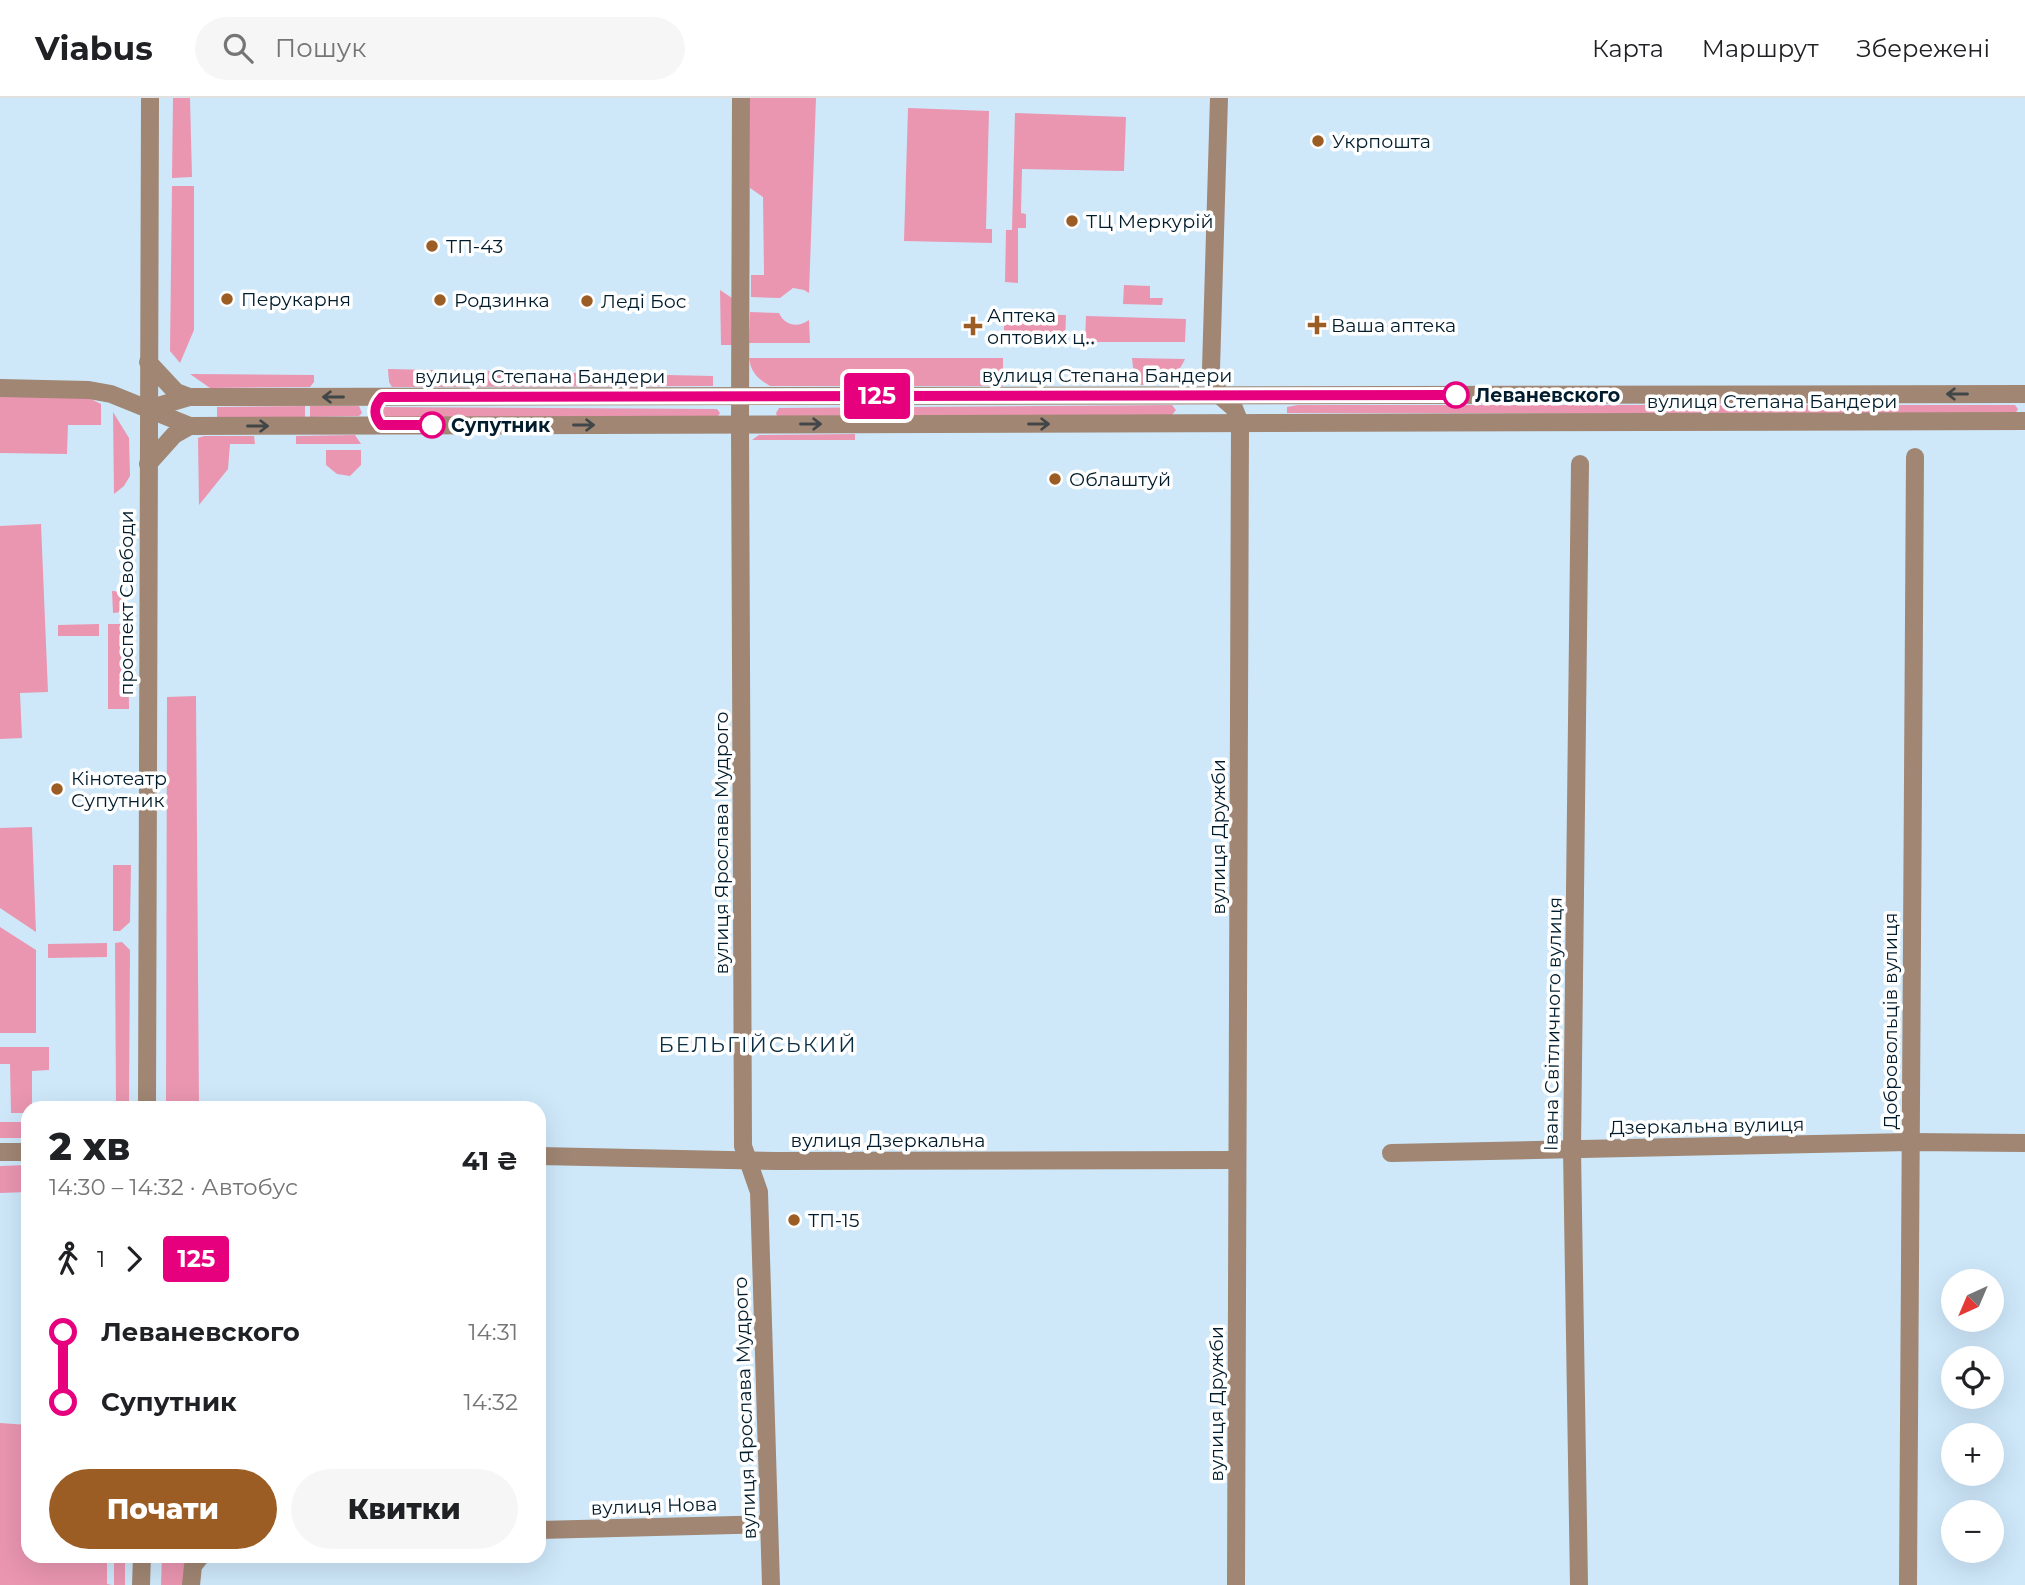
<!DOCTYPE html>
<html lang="uk">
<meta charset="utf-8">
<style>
:root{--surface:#fff;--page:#f6f6f6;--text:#202124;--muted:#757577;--line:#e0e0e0;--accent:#9c5d24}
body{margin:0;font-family:Montserrat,sans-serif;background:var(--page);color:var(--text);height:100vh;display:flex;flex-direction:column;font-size:26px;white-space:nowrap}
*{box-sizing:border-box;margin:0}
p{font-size:23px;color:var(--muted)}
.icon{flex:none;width:38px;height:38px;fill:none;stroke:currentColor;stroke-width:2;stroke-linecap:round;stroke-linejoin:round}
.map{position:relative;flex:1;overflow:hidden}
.panel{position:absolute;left:21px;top:1003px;width:525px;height:462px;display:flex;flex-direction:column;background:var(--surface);border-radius:21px;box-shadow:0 7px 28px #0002}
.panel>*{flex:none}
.badge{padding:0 14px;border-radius:5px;font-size:24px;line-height:46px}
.needle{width:46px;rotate:224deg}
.tools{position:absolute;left:1941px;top:1171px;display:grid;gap:14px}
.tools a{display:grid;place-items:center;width:63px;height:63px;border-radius:50%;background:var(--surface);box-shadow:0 7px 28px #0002;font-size:35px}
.map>.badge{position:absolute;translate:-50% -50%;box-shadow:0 0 0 4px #fff}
.legs{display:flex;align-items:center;gap:10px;height:77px;padding:0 28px;font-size:23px}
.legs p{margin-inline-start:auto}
.overview{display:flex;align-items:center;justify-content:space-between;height:119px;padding:0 28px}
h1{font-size:38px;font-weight:800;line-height:52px}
.button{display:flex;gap:14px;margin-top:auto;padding:14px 28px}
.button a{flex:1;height:80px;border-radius:42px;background:var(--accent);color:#fff;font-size:28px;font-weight:800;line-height:80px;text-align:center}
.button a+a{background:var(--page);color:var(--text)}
ul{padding:0 28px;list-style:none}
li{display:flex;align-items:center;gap:24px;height:70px;font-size:26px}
li i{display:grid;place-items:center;width:10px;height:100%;margin:0 9px;background:currentColor}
li i::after{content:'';width:18px;height:18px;margin:-9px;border:5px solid;border-radius:50%;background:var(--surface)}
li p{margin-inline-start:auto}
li:first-child i{background:linear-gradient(#0000 50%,currentColor 0)}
li:last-child i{background:linear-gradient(currentColor 50%,#0000 0)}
header{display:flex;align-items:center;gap:42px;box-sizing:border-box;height:98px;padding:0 35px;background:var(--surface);border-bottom:2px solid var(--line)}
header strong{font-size:33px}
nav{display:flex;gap:38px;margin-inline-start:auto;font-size:24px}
.search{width:490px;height:63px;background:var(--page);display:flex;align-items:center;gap:18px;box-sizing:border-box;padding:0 24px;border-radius:38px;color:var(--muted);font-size:26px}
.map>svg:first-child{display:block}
.green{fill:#ea96b1}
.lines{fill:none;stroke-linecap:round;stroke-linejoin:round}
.street{stroke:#a08673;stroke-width:18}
.oneway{stroke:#414648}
.line-1-casing{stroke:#fff;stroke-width:16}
.line-1{stroke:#e6007e;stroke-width:10}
.poi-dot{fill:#9c5d24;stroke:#fff;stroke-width:2.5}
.stop-1-dot{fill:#fff;stroke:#e6007e;stroke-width:3.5}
.labels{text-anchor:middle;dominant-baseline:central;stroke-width:7;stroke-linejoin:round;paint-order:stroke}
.poi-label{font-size:19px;fill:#011c2c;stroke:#fff;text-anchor:start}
.street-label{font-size:19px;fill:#011c2c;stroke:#fff}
.stop-label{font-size:19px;font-weight:bold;fill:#011c2c;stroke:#fff;text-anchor:start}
.neighbourhood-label{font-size:21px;letter-spacing:2px;fill:#092e43;stroke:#fff}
</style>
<header>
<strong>Viabus</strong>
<div class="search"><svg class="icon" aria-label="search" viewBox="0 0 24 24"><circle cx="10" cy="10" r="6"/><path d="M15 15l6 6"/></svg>Пошук</div>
<nav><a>Карта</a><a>Маршрут</a><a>Збережені</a></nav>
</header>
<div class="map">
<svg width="2025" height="1487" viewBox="0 0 2025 1487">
<rect width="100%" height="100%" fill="#cee8fa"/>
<g class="green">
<polygon points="173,0 190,0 192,79 172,80"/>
<polygon points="750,0 816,0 809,195 804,192 793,190 780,200 751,199 751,177 764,177 763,99 750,90"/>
<polygon points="908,10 989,13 986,131 992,131 992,145 904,143"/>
<polygon points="1015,15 1126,19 1124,73 1022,71 1021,115 1026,116 1026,130 1018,130 1018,185 1005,184 1006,132 1012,132"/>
<polygon points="172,88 194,88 194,232 180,265 170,253"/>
<polygon points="1124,187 1150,188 1150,200 1163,200 1162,207 1123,206"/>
<polygon points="720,192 732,200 732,247 721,247"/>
<path d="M750,214L779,215C785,228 798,230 809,222L810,245H749Z"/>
<polygon points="1004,216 1066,217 1065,244 1004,244"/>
<polygon points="1086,218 1186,221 1185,244 1085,244"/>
<path d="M749,260H1003V288H770C758,281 751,275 749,260Z"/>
<path d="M1132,260L1185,261C1175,284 1157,287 1135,287Z"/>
<polygon points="388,271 713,278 713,288 392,289 389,284"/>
<polygon points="190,276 314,277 314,284 310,289 210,290"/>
<polygon points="0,297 89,300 101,306 101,327 68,327 67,356 0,355"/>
<polygon points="1172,307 1176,312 1172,317 777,318 776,315 779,310"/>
<polygon points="1298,307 2015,307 2018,311 2015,316 1287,315 1287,309"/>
<polygon points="305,308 305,319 217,319 217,309"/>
<polygon points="310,308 359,308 362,315 359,318 310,319"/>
<polygon points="383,309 717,311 720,315 717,320 383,319 379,314"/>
<polygon points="113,314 129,340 130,378 124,388 114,396"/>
<polygon points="855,336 855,342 752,342 759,337"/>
<polygon points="355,337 361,346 296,346 296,338"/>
<polygon points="204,338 254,338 255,346 230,346 228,371 199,407 198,340"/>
<polygon points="326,352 361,352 361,367 350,378 337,376 326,367"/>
<polygon points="41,426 48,594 20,595 22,640 0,641 0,428"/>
<polygon points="112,493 127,494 127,510 124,514 113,515"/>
<polygon points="99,526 99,538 58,538 58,527"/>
<polygon points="108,526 122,526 128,542 129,611 108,611"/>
<polygon points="196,598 199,1008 166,1007 167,599"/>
<polygon points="32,729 36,834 0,810 0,730"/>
<polygon points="113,767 131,767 130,824 120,833 113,833"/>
<polygon points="0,829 36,852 36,935 0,935"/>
<polygon points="122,844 130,852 129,1007 116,1006 115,845"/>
<polygon points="107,845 107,859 48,860 48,846"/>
<polygon points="0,949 49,949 49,972 32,973 32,1010 28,1010 28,1015 11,1015 10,966 0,966"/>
<rect x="0" y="1024" width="28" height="16"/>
<polygon points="28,1067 28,1094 0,1095 0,1068"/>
<polygon points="0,1325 28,1327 28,1458 107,1458 107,1486 112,1487 0,1487"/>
<rect x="114" y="1458" width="11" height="29"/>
<polygon points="162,1458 191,1458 185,1487 161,1487"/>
</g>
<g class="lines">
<g class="street">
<polyline points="741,0 740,326 743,1048 759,1094 771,1487"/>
<polyline points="1219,0 1211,271 1219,297 1234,310 1240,325 1236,1487"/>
<polyline points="148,264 176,294 189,299"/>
<polyline points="0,290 89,292 111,296 190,328"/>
<polyline points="148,311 189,299 2025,296"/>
<polyline points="148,366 174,337 190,328 2025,323"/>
<polyline points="147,1010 150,0"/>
<polyline points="0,1054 28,1054"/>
<polyline points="1391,1055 1910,1044 2025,1045"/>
<polyline points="539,1058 776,1063 1237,1062"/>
<polyline points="539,1432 769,1426"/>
<polyline points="141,1487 142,1458"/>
<polyline points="191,1487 193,1468 201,1458"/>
<polyline points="1579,1487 1572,1052 1580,366"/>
<polyline points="1908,1487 1915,359"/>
</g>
</g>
<defs><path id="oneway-shaft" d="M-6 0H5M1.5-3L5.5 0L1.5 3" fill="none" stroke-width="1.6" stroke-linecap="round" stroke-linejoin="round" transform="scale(1.75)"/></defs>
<g class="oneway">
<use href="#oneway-shaft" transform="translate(1957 296) rotate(180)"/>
<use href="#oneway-shaft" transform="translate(333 299) rotate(180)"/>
<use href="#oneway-shaft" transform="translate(811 326)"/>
<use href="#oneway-shaft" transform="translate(1039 326)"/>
<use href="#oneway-shaft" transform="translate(584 327)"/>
<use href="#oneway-shaft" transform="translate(258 328)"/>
</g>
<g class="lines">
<g class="line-1-casing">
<path id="line-1" d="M432,327H381C373,317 373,309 382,299L1456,297"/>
</g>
<use href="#line-1" class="line-1"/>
</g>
<g class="poi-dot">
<circle cx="1318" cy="43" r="7"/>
<circle cx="1072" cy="123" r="7"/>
<circle cx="432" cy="148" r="7"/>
<circle cx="227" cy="201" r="7"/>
<circle cx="440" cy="202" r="7"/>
<circle cx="587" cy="203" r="7"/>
<path d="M1313.5 216.5h7v7h7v7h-7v7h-7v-7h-7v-7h7z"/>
<path d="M969.5 217.5h7v7h7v7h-7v7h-7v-7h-7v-7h7z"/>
<circle cx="1055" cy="381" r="7"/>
<circle cx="57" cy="691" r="7"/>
<circle cx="794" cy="1122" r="7"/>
</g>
<g class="stop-1-dot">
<circle cx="1456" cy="297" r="12"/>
<circle cx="432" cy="327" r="12"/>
</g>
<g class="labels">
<g class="poi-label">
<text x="1332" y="43">Укрпошта</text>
<text x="1086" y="123">ТЦ Меркурій</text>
<text x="446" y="148">ТП-43</text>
<text x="241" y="201">Перукарня</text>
<text x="454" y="202">Родзинка</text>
<text x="601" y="203">Леді Бос</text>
<text x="987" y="217">Аптека<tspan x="987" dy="22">оптових ц‥</tspan></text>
<text x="1331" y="227">Ваша аптека</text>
<text x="1069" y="381">Облаштуй</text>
<text x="71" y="680">Кінотеатр<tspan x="71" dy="22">Супутник</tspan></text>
<text x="808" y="1122">ТП-15</text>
</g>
<g class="street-label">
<text x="1107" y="277">вулиця Степана Бандери</text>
<text x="540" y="278">вулиця Степана Бандери</text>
<text x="1772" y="303">вулиця Степана Бандери</text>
<text transform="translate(126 505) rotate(-90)">проспект Свободи</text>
<text transform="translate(1218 739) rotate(-90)">вулиця Дружби</text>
<text transform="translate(721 745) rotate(-90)">вулиця Ярослава Мудрого</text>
<text transform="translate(1890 923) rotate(-90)">Добровольців вулиця</text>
<text transform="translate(1553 926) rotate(-89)">Івана Світличного вулиця</text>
<text transform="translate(1707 1028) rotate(-1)">Дзеркальна вулиця</text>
<text x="888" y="1042">вулиця Дзеркальна</text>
<text transform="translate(1216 1306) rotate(-90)">вулиця Дружби</text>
<text transform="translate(745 1310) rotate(-92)">вулиця Ярослава Мудрого</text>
<text transform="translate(654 1408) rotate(-2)">вулиця Нова</text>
</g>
<g class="stop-label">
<text x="1475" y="297">Леваневского</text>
<text x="451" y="327">Супутник</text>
</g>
<g class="neighbourhood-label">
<text x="758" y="946">БЕЛЬГІЙСЬКИЙ</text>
</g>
</g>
</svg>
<div class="tools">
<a><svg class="needle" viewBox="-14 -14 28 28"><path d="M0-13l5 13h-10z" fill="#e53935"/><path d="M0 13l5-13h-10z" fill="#757577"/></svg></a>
<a><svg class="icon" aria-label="locate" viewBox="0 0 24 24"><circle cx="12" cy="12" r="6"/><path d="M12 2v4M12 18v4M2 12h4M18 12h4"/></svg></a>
<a>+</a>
<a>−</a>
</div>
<b class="badge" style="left:877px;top:298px;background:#e6007e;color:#fff">125</b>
<section class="panel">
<div class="overview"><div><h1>2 хв</h1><p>14:30 – 14:32 · Автобус</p></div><b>41 ₴</b></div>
<div class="legs"><svg class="icon" aria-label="walk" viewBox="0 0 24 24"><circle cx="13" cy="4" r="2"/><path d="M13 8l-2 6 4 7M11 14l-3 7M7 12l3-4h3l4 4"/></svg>1<svg class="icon" aria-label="forward" viewBox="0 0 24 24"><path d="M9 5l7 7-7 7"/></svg><b class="badge" style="background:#e6007e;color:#fff">125</b></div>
<ul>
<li><i style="color:#e6007e"></i><b>Леваневского</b><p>14:31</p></li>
<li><i style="color:#e6007e"></i><b>Супутник</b><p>14:32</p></li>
</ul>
<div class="button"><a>Почати</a><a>Квитки</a></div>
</section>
</div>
